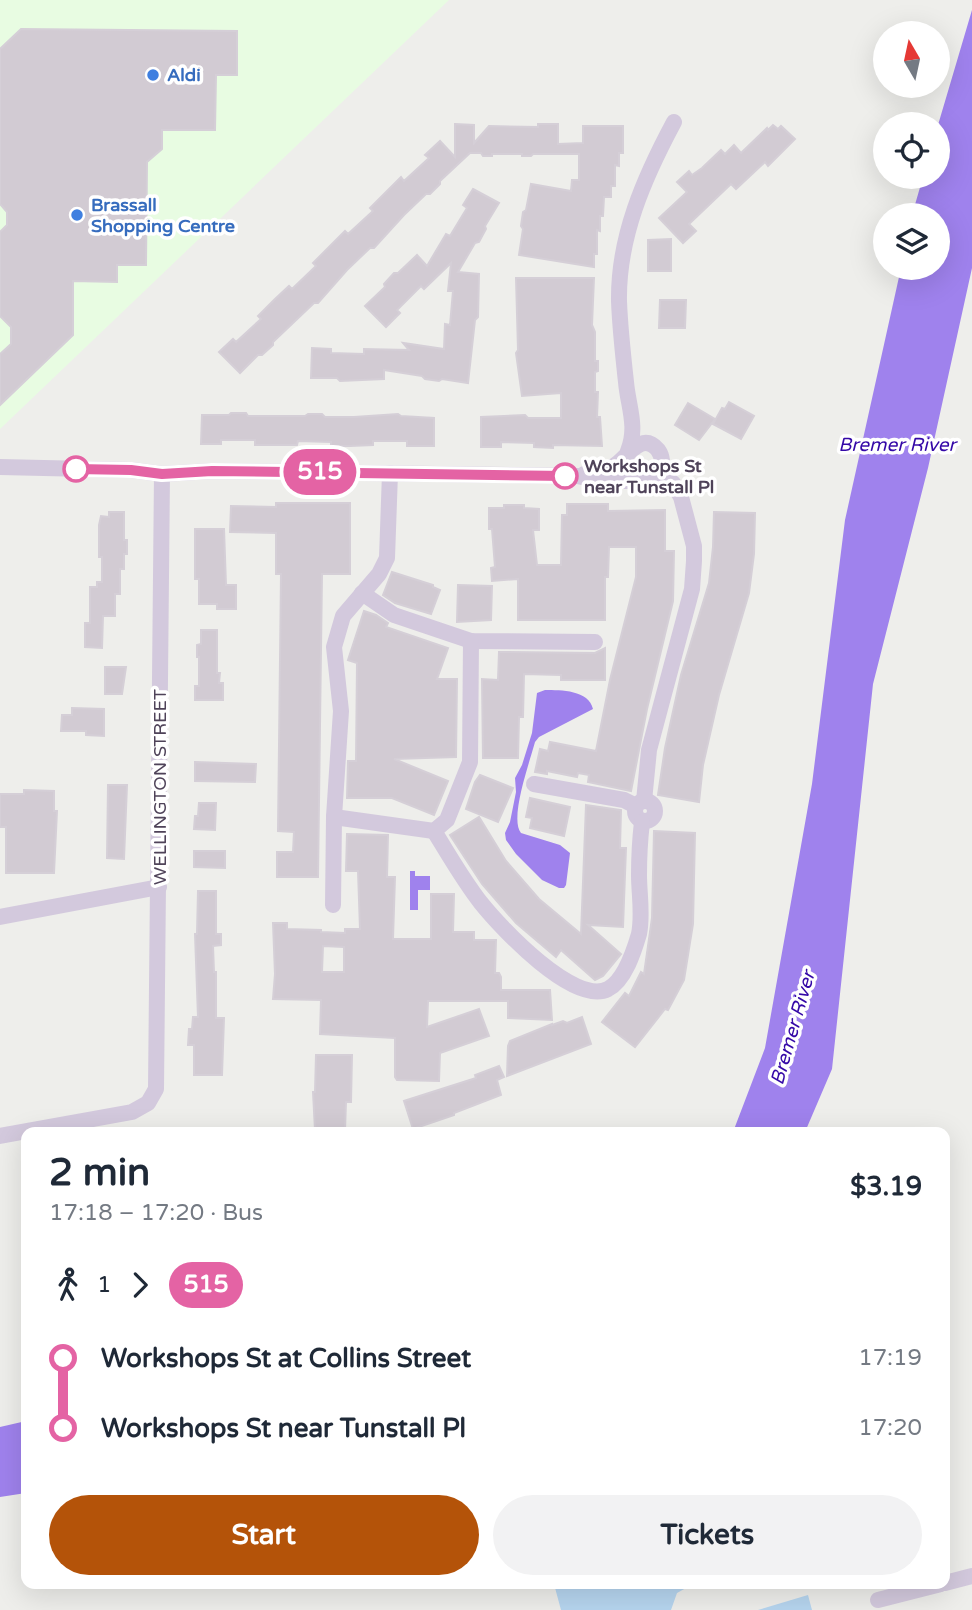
<!DOCTYPE html>
<meta charset="utf-8">
<style>
:root{--surface:#fff;--page:#f2f2f3;--text:#1f2937;--muted:#747a83;--accent:#b45309}
body{margin:0;font-family:"Varela Round",sans-serif;background:var(--page);color:var(--text);height:100vh;display:flex;flex-direction:column;font-size:26px;white-space:nowrap}
*{box-sizing:border-box;margin:0}
p{font-size:23px;color:var(--muted)}
.icon{flex:none;width:38px;height:38px;fill:none;stroke:currentColor;stroke-width:2;stroke-linecap:round;stroke-linejoin:round}
.map{position:relative;flex:1;overflow:hidden}
.panel{position:absolute;left:21px;top:1127px;width:929px;height:462px;display:flex;flex-direction:column;background:var(--surface);border-radius:14px;box-shadow:0 7px 28px #0002}
.panel>*{flex:none}
.badge{padding:0 14px;border-radius:23px;font-size:24px;line-height:46px}
.needle{width:46px;rotate:351deg}
.fabs{position:absolute;left:873px;top:21px;display:grid;gap:14px}
.fabs a{display:grid;place-items:center;width:77px;height:77px;border-radius:50%;background:var(--surface);box-shadow:0 7px 28px #0002;font-size:35px}
.map>.badge{position:absolute;translate:-50% -50%;box-shadow:0 0 0 4px #fff}
.legs{display:flex;align-items:center;gap:10px;height:77px;padding:0 28px;font-size:23px}
.legs p{margin-inline-start:auto}
.summary{display:flex;align-items:center;justify-content:space-between;height:119px;padding:0 28px}
h1{font-size:38px;font-weight:700;line-height:52px}
.action{display:flex;gap:14px;margin-top:auto;padding:14px 28px}
.action a{flex:1;height:80px;border-radius:42px;background:var(--accent);color:#fff;font-size:28px;font-weight:700;line-height:80px;text-align:center}
.action a+a{background:var(--page);color:var(--text)}
ul{padding:0 28px;list-style:none}
li{display:flex;align-items:center;gap:24px;height:70px;font-size:26px}
li i{display:grid;place-items:center;width:10px;height:100%;margin:0 9px;background:currentColor}
li i::after{content:'';width:18px;height:18px;margin:-9px;border:5px solid;border-radius:50%;background:var(--surface)}
li p{margin-inline-start:auto}
li:first-child i{background:linear-gradient(#0000 50%,currentColor 0)}
li:last-child i{background:linear-gradient(currentColor 50%,#0000 0)}
.map>svg:first-child{display:block}
.commercial{fill:#e8fce2}
.green{fill:#b6d5ef}
.water{fill:#9f82ed}
.building{fill:#d2cbd3;stroke:#d5cfd7;stroke-width:2;fill-rule:evenodd}
.lines{fill:none;stroke-linecap:round;stroke-linejoin:round}
.street{stroke:#d3c9dd;stroke-width:16}
.line-1-casing{stroke:#fff;stroke-width:16}
.line-1{stroke:#e463a4;stroke-width:10}
.shop-dot{fill:#3f7fe0;stroke:#fff;stroke-width:2.5}
.stop-1-dot{fill:#fff;stroke:#e463a4;stroke-width:3.5}
.labels{text-anchor:middle;dominant-baseline:central;stroke-width:7;stroke-linejoin:round;paint-order:stroke}
.shop-label{font-size:18px;font-weight:bold;fill:#366cbe;stroke:#fff;text-anchor:start}
.stop-label{font-size:18px;font-weight:bold;fill:#4f4359;stroke:#fff;text-anchor:start}
.street-label{font-size:18px;fill:#4f4359;stroke:#fff}
.water-label{font-size:19px;font-style:italic;fill:#3408a7;stroke:#fff}
</style>
<div class="map">
<svg width="972" height="1610" viewBox="0 0 972 1610">
<rect width="100%" height="100%" fill="#eeeeeb"/>
<polygon class="commercial" points="0,0 449,0 0,429"/>
<g class="green">
<polygon points="554,1584 738,1584 686,1588 677,1593 671,1610 561,1610"/>
<polygon points="808,1595 812,1610 758,1610"/>
</g>
<g class="water">
<polygon points="972,10 972,268 928,468 873,684 832,1069 805,1132 733,1132 765,1048 812,784 845,520 901,268 938,268 938,215 912,215 923,177 938,177 938,125"/>
<path d="M545,690C561,690 589,690 593,709L539,737L535,742C530,761 509,819 521,833L560,845L570,853L566,885L564,888H559L542,880L516,854L506,840L505,833L510,822L516,792L515,778L522,765L532,733L537,693Z"/>
<polygon points="410,871 415,871 415,876 430,876 430,890 418,890 418,910 410,910"/>
<polygon points="26,1421 26,1493 0,1497 0,1427"/>
</g>
<g class="building">
<polygon points="21,29 237,31 237,75 216,75 215,130 162,130 162,149 147,162 146,265 117,265 117,282 73,281 73,335 0,405 0,354 11,344 11,327 0,316 0,232 7,225 7,212 0,204 0,49"/>
<polygon points="455,124 474,125 474,143 489,126 538,127 538,124 558,124 558,144 583,143 583,126 623,126 623,153 619,153 619,166 615,165 615,186 611,186 611,197 604,197 603,216 600,216 600,231 597,230 597,254 594,254 594,267 519,255 523,229 521,226 523,212 526,210 531,184 571,191 572,180 579,180 579,154 533,154 531,156 522,156 522,154 492,154 492,156 483,156 481,153 470,153 440,181 440,184 430,194 426,194 404,215 374,248 370,248 347,270 318,303 314,303 273,342 273,345 262,355 258,355 240,373 219,352 233,339 236,342 261,319 258,316 275,299 289,286 292,289 316,266 313,263 345,231 348,234 373,211 370,208 401,177 404,181 429,158 425,155 440,141 455,157"/>
<polygon points="773,125 778,129 781,126 795,139 768,166 765,162 736,189 731,184 689,224 696,231 683,243 659,218 687,192 677,182 689,171 692,175 702,168 721,150 725,154 734,145 741,153 767,128 768,130"/>
<polygon points="473,189 499,203 485,226 486,229 479,242 475,243 458,272 479,274 478,317 475,320 468,383 442,379 439,381 425,379 422,376 384,370 384,379 340,381 337,378 311,378 312,348 331,349 331,353 364,354 364,349 409,350 403,343 444,349 445,324 450,325 453,291 448,291 451,263 424,289 421,286 397,310 400,313 386,327 365,306 385,287 384,284 394,273 398,273 417,255 427,266 446,234 450,236 467,208 463,205"/>
<polygon points="671,239 671,271 648,271 648,240"/>
<polygon points="516,278 594,278 592,325 595,332 595,361 598,361 598,371 595,372 595,392 598,392 597,417 600,417 602,446 553,445 553,448 534,447 534,443 501,442 501,447 481,447 481,417 525,415 528,418 561,418 561,393 522,396 516,353 518,350"/>
<polygon points="660,300 686,300 685,328 659,328"/>
<polygon points="729,402 754,416 741,439 713,424 722,408 725,409"/>
<polygon points="688,403 715,419 699,440 675,425"/>
<polygon points="231,413 246,413 248,416 305,416 308,414 322,414 325,417 354,417 398,414 401,416 434,418 434,446 407,446 407,441 373,441 373,445 350,446 331,446 331,442 298,441 297,445 255,445 255,440 221,440 221,444 201,444 202,415 229,415"/>
<polygon points="276,503 350,503 350,574 322,574 318,877 277,877 277,852 293,852 294,832 278,831 281,574 276,574 276,533 230,532 231,506 276,507"/>
<polygon points="567,504 608,504 608,511 665,510 665,551 674,551 673,601 647,709 631,791 588,782 589,775 578,773 577,777 547,771 547,774 535,772 540,749 548,751 550,742 596,751 610,680 636,577 636,547 609,547 608,577 605,577 605,620 518,620 518,579 492,581 491,568 495,567 492,529 489,529 489,508 504,508 504,505 524,505 524,508 539,509 539,530 533,530 537,565 561,565 562,515 567,515"/>
<polygon points="109,512 124,512 124,540 127,540 127,554 124,554 124,569 120,569 120,594 115,594 115,616 103,616 102,648 85,647 85,623 90,623 90,587 97,587 97,582 102,582 102,557 99,557 99,525 101,516 109,517"/>
<polygon points="714,512 755,513 754,554 749,593 719,695 703,765 699,802 658,795 665,748 681,675 709,583 713,547"/>
<polygon points="195,529 224,529 226,585 236,585 236,609 217,609 217,604 199,604 199,579 195,579"/>
<polygon points="392,572 433,585 433,587 440,590 431,614 395,603 383,595"/>
<polygon points="458,585 492,586 491,620 457,622"/>
<polygon points="364,611 376,615 388,623 386,627 448,648 437,679 457,679 456,757 394,759 448,781 434,815 392,798 347,798 348,761 356,761 357,663 348,660"/>
<polygon points="201,630 217,630 217,673 220,673 219,683 223,683 223,700 195,700 195,686 199,686 199,657 197,657 197,645 201,644"/>
<polygon points="605,648 605,680 561,680 561,675 524,674 523,717 519,717 518,758 483,758 482,679 498,680 499,652 595,653"/>
<polygon points="105,667 126,667 122,694 105,694"/>
<polygon points="72,708 104,709 104,736 86,735 86,731 61,731 62,715 72,715"/>
<polygon points="195,762 256,764 255,782 195,781"/>
<polygon points="480,775 513,788 498,822 466,809 475,782"/>
<polygon points="108,785 127,785 124,859 107,858"/>
<polygon points="24,790 54,791 54,811 57,811 54,873 6,873 6,827 0,827 0,794 24,794"/>
<polygon points="530,798 570,807 564,836 530,828 532,818 526,817"/>
<polygon points="199,803 216,803 215,830 194,829 195,816 198,816"/>
<polygon points="586,805 621,810 620,848 626,848 623,927 588,925 621,954 603,976 595,980 561,950 556,957 516,923 482,884 450,835 479,817 506,861 539,899 581,934"/>
<polygon points="654,831 695,833 693,924 684,980 668,1010 665,1009 635,1047 602,1022 625,993 629,996 641,972 644,974 652,918"/>
<path d="M347,834L388,835L387,877H395L393,939H431V894H454L453,932H474V940H496L495,973H499L501,977V990H550L552,1020L508,1018V1001H428L427,1027L479,1009L489,1036L440,1053L439,1081L397,1080L395,1077V1038L320,1034L321,1000L273,999L275,974L273,923H287V929L321,930V932L345,933V929H360L358,871H346ZM323,946L344,947V972H322Z"/>
<polygon points="194,851 225,851 225,868 194,867"/>
<polygon points="198,891 216,891 216,934 221,934 221,945 213,946 214,972 216,972 216,1018 224,1018 222,1075 194,1075 194,1045 188,1045 189,1029 192,1029 193,1017 198,1017 195,934 197,934"/>
<polygon points="582,1017 591,1044 507,1076 508,1046 510,1041 552,1024 552,1025 563,1021 567,1023"/>
<polygon points="316,1055 352,1055 351,1102 346,1102 345,1130 315,1130 313,1092 315,1092"/>
<polygon points="499,1066 504,1077 497,1080 501,1095 454,1113 454,1115 413,1129 404,1101 476,1078 475,1075"/>
</g>
<g class="lines">
<g class="street">
<path d="M628,451C638,427 628,406 626,382C623,355 620,328 619,301C618,237 644,178 674,122"/>
<polyline points="0,467 131,470 162,474 212,471 577,476 601,481 644,481"/>
<path d="M584,474C594,473 604,471 612,467C626,461 640,429 658,450C663,457 663,464 660,472L650,480H637L627,472L626,456"/>
<polyline points="362,593 394,615 471,641 595,642"/>
<polyline points="534,784 624,800 636,806"/>
<circle cx="645" cy="811" r="10"/>
<polyline points="644,801 649,750 692,589 694,561 694,546 681,497 673,483 660,472"/>
<polyline points="334,817 434,831 447,820 470,762 471,641"/>
<path d="M434,831C449,855 463,880 481,903C501,928 574,1006 608,989C625,980 634,951 639,934C643,915 639,894 639,875C639,857 640,839 642,822"/>
<polyline points="333,905 334,817 341,711 334,647 343,616 379,574 387,558 390,473"/>
<polyline points="0,917 159,887"/>
<polyline points="0,1136 132,1112 148,1103 156,1089 162,474"/>
<polyline points="945,1583 972,1576"/>
<polyline points="878,1600 941,1584"/>
</g>
</g>
<g class="lines">
<g class="line-1-casing">
<polyline id="line-1" points="76,469 131,470 162,474 212,471 565,476"/>
</g>
<use href="#line-1" class="line-1"/>
</g>
<g class="shop-dot">
<circle cx="153" cy="75" r="7"/>
<circle cx="77" cy="215" r="7"/>
</g>
<g class="stop-1-dot">
<circle cx="76" cy="469" r="12"/>
<circle cx="565" cy="476" r="12"/>
</g>
<g class="labels">
<g class="shop-label">
<text x="167" y="75">Aldi</text>
<text x="91" y="205">Brassall<tspan x="91" dy="21">Shopping Centre</tspan></text>
</g>
<g class="stop-label">
<text x="584" y="466">Workshops St<tspan x="584" dy="21">near Tunstall Pl</tspan></text>
</g>
<g class="street-label">
<text transform="translate(160 787) rotate(-90)">WELLINGTON STREET</text>
</g>
<g class="water-label">
<text x="897" y="445">Bremer River</text>
<text transform="translate(793 1028) rotate(-74)">Bremer River</text>
</g>
</g>
</svg>
<div class="fabs">
<a><svg class="needle" viewBox="-14 -14 28 28"><path d="M0-13l5 13h-10z" fill="#e53935"/><path d="M0 13l5-13h-10z" fill="#747a83"/></svg></a>
<a><svg class="icon" aria-label="locate" viewBox="0 0 24 24"><circle cx="12" cy="12" r="6"/><path d="M12 2v4M12 18v4M2 12h4M18 12h4"/></svg></a>
<a><svg class="icon" aria-label="layers" viewBox="0 0 24 24"><path d="M12 4l9 5-9 5-9-5zM3 14l9 5 9-5"/></svg></a>
</div>
<b class="badge" style="left:320px;top:472px;background:#e463a4;color:#fff">515</b>
<section class="panel">
<div class="summary"><div><h1>2 min</h1><p>17:18 – 17:20 · Bus</p></div><b>$3.19</b></div>
<div class="legs"><svg class="icon" aria-label="walk" viewBox="0 0 24 24"><circle cx="13" cy="4" r="2"/><path d="M13 8l-2 6 4 7M11 14l-3 7M7 12l3-4h3l4 4"/></svg>1<svg class="icon" aria-label="forward" viewBox="0 0 24 24"><path d="M9 5l7 7-7 7"/></svg><b class="badge" style="background:#e463a4;color:#fff">515</b></div>
<ul>
<li><i style="color:#e463a4"></i><b>Workshops St at Collins Street</b><p>17:19</p></li>
<li><i style="color:#e463a4"></i><b>Workshops St near Tunstall Pl</b><p>17:20</p></li>
</ul>
<div class="action"><a>Start</a><a>Tickets</a></div>
</section>
</div>
